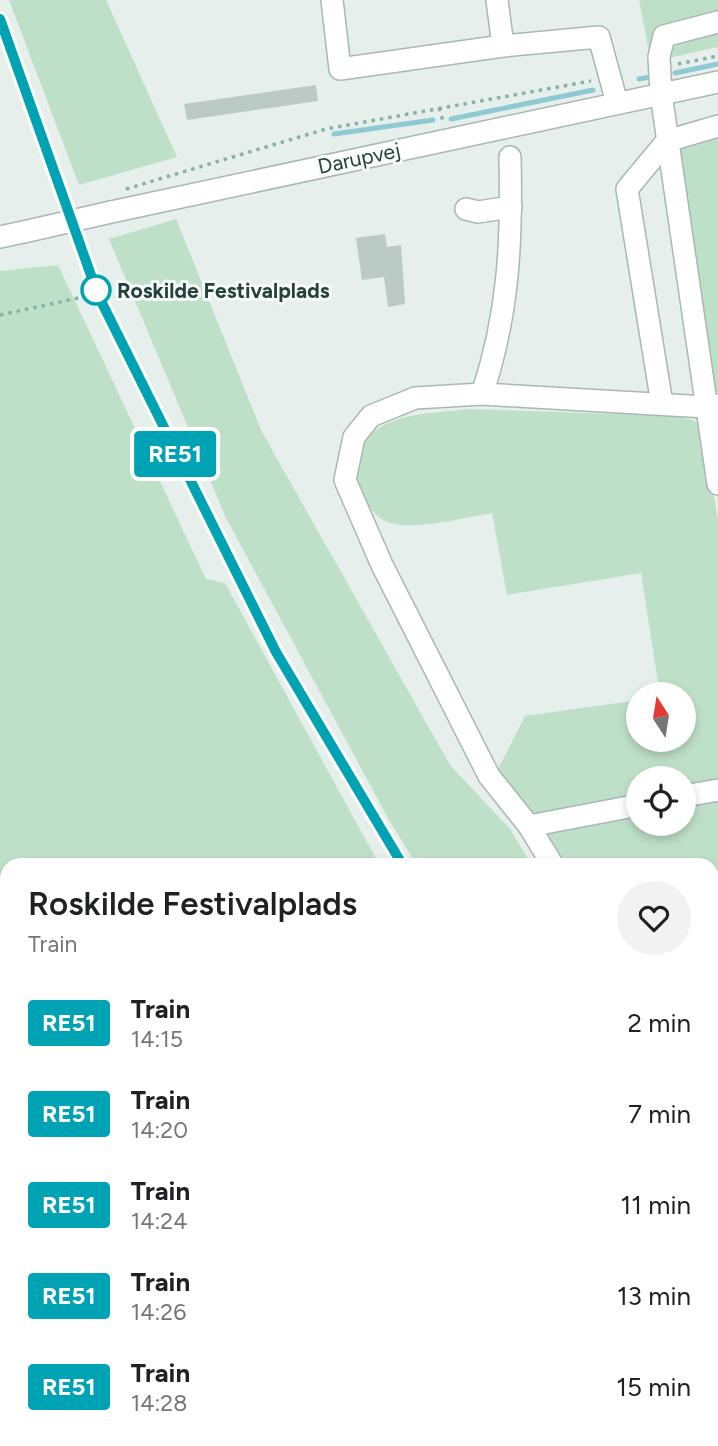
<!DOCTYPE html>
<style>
:root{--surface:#fff;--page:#f2f2f2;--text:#202124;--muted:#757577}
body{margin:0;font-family:Figtree,sans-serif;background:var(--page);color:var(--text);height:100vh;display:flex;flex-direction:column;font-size:26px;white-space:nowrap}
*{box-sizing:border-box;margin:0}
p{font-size:23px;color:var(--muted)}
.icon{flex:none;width:38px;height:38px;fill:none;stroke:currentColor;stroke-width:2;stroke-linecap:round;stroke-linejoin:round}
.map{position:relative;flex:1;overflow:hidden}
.panel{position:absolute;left:0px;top:858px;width:719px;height:590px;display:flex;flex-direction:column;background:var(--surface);border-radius:21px 21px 0 0;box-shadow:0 4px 10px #0003}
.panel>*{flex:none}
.badge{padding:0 14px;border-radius:5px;font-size:24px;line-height:46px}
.needle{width:46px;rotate:348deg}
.tools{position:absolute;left:626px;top:682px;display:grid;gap:14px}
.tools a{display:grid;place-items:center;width:70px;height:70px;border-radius:50%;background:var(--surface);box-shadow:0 4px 10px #0003;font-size:35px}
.map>.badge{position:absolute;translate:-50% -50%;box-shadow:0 0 0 4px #fff}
.round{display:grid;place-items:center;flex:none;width:74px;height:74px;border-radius:37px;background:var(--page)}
.head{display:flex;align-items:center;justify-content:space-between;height:119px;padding:0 28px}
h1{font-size:33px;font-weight:600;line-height:52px}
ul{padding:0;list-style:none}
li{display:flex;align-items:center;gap:21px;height:91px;padding:0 28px}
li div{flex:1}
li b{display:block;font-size:26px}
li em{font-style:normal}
li .badge{min-width:77px;font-weight:700;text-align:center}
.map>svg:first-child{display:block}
.green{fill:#bfe0c8}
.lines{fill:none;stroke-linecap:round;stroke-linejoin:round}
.stream{stroke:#8ec9d4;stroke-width:5}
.building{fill:#bbcac4}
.minor-casing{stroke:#a8b8b2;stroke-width:24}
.path{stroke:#86b3a5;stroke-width:3.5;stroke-dasharray:3.5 5;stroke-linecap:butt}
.minor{stroke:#fff;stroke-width:21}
.rail{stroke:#5f7d75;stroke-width:5;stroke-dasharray:14 7;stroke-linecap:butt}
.minor-bridge-casing{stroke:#a8b8b2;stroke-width:24;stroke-linecap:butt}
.minor-bridge{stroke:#fff;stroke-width:21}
.line-casing{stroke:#fff;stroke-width:16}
.line{stroke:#00a3b4;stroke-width:10}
.stop-dot{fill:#fff;stroke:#00a3b4;stroke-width:3.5}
.labels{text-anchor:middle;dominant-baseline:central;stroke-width:6;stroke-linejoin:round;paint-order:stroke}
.street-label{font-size:21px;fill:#24423a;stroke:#f7fbf9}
.stop-label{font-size:21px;font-weight:bold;fill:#24423a;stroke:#f7fbf9;text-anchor:start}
</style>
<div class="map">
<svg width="718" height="1446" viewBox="0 0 718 1446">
<rect width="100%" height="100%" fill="#e6efeb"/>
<g class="green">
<polygon points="9,0 106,0 177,157 79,185"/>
<polygon points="639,0 718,0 718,47 651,62"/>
<polygon points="718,132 718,392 714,391 676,155 680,147"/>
<polygon points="176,219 262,432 450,765 510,829 531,864 416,864 388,818 226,518 109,239"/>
<polygon points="58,265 206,579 225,583 379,864 7,864 7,940 0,922 0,271"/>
<path d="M470,409L674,416L693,420L702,427L718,520V780L684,787V779H639V796L534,815L527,814L497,771L525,716L639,700V740H684V695H660L641,573L507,595L492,513C466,517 414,531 390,523C374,518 365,501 359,487C353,475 355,469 359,456C370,411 432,414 470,409Z"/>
<polygon points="718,794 718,1090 712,1089 712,864 562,864 548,835 552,828 639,809 639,824 684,824 684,800"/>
<polygon points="0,948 7,967 7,1440 94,1440 84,1446 0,1446"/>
<polygon points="718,1193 718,1361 712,1351 712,1199"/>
<polygon points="712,1420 718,1429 718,1446 147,1446 157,1440 712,1440"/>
</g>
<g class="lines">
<g class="stream">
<polyline points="675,73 718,64"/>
<polyline points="639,79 650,77"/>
<polyline points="451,119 593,90"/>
<polyline points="334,134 433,120"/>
</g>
</g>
<g class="building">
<polygon points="316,85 318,101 187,120 184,104"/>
<polygon points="385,234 387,247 401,245 405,304 388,307 384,277 362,280 356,238"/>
</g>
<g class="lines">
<g class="minor-casing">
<g id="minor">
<polyline points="332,0 340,69 503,46 599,37 617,103"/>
<polyline points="497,0 503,46"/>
<polyline points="718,22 664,36 659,57 661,94 718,484"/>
<polyline points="466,209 478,212 511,207"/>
<polyline points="111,212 718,82"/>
<polyline points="0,237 28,231"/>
<path d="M482,394C509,314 512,240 510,157"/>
<polyline points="662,404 627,189 667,141 718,126"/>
<polyline points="684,796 718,790"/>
<polyline points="529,826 639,805"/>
<polyline points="552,864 529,826 489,776 382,565 345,480 354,437 371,416 415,398 482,394 706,407 718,405"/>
<polyline points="0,940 7,957"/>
<polyline points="712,1101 718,1102"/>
</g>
</g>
<g class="path">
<polyline points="678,64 718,56"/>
<polyline points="439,108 444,124"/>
<polyline points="126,189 326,129 591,81"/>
<polyline points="0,315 83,297"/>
<polyline points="712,1154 718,1163"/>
</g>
<use href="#minor" class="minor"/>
<g class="rail">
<polyline points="0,19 98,295 276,652 402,864"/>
<polyline points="712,1386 718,1395"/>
</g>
<g class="minor-bridge-casing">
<polyline id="minor-bridge" points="28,231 111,212"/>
</g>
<use href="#minor-bridge" class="minor-bridge"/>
</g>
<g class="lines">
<g class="line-casing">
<polyline id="line" points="0,19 98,295 276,652 402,864"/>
</g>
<use href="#line" class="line"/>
</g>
<circle class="stop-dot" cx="96" cy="290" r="14"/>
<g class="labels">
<g class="street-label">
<text transform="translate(359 158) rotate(-12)">Darupvej</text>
</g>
<g class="stop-label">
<text x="117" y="290">Roskilde Festivalplads</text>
</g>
</g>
</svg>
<div class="tools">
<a><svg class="needle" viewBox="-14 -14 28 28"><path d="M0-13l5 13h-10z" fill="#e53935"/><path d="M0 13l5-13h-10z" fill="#757577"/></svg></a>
<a><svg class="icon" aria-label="locate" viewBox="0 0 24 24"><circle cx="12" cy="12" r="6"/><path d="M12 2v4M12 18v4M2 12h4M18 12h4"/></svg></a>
</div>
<b class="badge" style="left:175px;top:454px;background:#00a3b4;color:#fff">RE51</b>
<section class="panel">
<div class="head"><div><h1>Roskilde Festivalplads</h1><p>Train</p></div><a class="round"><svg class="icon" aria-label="heart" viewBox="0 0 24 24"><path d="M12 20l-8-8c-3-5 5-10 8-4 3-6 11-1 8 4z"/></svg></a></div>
<ul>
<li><span class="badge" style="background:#00a3b4;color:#fff">RE51</span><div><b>Train</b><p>14:15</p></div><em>2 min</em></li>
<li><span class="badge" style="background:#00a3b4;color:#fff">RE51</span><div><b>Train</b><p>14:20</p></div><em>7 min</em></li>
<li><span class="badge" style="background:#00a3b4;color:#fff">RE51</span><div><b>Train</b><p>14:24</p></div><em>11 min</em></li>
<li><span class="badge" style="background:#00a3b4;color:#fff">RE51</span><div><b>Train</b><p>14:26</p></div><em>13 min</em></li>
<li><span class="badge" style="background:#00a3b4;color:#fff">RE51</span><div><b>Train</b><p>14:28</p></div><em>15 min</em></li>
</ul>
</section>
</div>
